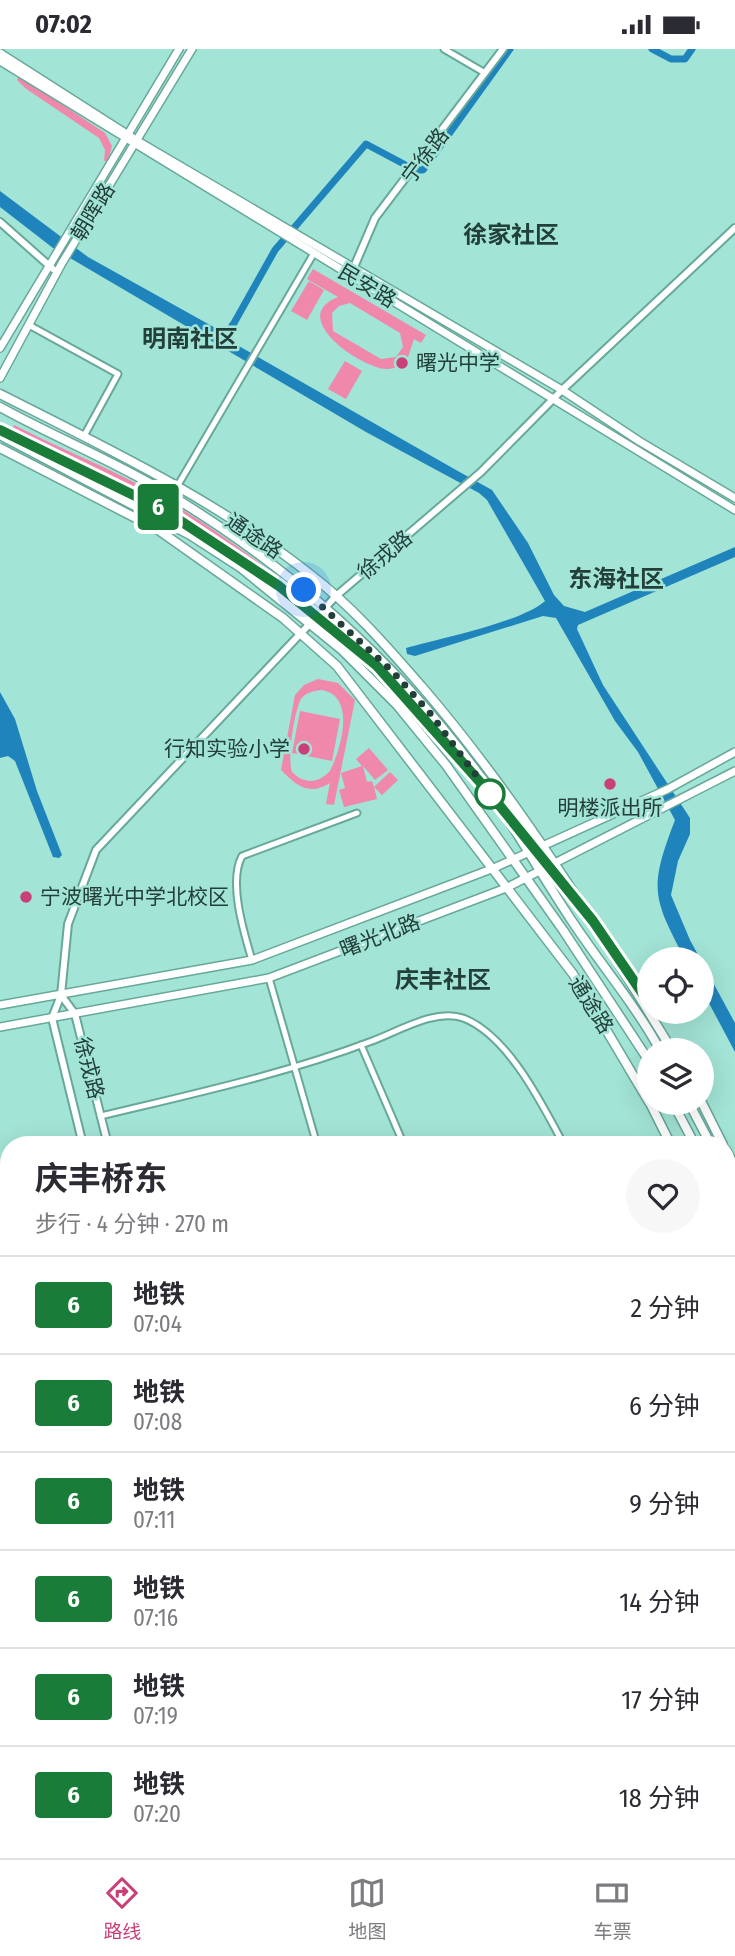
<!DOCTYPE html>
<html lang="zh">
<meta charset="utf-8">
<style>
:root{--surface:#fff;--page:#f7f7f7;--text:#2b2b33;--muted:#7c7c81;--line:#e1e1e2;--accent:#c93f78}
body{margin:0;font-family:"Fira Sans Condensed","Noto Sans SC",sans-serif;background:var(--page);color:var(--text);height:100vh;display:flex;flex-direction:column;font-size:26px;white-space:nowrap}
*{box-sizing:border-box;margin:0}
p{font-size:23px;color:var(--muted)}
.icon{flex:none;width:38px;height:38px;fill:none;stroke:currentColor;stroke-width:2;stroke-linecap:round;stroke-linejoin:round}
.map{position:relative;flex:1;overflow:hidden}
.details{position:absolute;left:0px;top:1087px;width:735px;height:723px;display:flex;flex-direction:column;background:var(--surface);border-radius:28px 28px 0 0;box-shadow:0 7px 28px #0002}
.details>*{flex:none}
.badge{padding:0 14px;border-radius:5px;font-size:24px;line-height:46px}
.buttons{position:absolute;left:637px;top:898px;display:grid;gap:14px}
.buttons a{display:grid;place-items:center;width:77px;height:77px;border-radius:50%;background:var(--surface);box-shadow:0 7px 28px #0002;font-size:35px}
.you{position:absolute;width:35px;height:35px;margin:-18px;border:5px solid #fff;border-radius:50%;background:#1a73e8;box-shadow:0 0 0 10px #1a73e833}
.map>.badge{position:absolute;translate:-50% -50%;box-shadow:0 0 0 4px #fff}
.round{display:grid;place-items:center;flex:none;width:74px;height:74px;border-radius:37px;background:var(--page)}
.overview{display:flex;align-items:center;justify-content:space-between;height:119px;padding:0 35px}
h1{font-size:33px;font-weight:700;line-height:52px}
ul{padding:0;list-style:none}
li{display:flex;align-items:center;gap:21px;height:98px;padding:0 35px;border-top:2px solid var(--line)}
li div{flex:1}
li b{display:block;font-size:26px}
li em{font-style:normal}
li .badge{min-width:77px;font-weight:700;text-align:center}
.status{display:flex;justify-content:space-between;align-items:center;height:49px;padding:0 35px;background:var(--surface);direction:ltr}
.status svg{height:19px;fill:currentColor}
.menu{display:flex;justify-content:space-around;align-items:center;height:98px;border-top:2px solid var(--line);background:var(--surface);font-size:19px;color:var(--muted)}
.menu a{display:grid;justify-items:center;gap:4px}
.menu .on{color:var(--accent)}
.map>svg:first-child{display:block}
.green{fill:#ef88ab;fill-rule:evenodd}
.water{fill:#2084bc}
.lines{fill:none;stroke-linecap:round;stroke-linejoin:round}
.canal{stroke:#2084bc;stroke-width:7}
.minor-casing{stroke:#67a89a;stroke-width:9}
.tertiary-casing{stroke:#67a89a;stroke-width:10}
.secondary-casing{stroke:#67a89a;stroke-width:10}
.primary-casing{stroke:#67a89a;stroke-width:11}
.minor{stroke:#fff;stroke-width:5}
.tertiary{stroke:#fff;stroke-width:6}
.secondary{stroke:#fff;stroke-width:7}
.primary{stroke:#fff;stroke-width:8}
.primary-bridge-casing{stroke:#67a89a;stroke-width:11;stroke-linecap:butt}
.primary-bridge{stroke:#fff;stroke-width:8}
.line-casing{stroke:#fff;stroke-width:16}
.line{stroke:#197c39;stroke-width:10}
.walk{stroke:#233f39;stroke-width:7;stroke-dasharray:0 12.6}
.poi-dot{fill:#c93f78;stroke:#a2e4d6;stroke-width:2.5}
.stop-dot{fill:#fff;stroke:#197c39;stroke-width:3.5}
.labels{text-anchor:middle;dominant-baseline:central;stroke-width:5;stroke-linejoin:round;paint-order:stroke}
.street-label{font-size:21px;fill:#233f39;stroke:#a2e4d6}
.poi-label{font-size:21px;fill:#233f39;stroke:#a2e4d6;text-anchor:start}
.quarter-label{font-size:24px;font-weight:bold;fill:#233f39;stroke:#a2e4d6}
</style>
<div class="status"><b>07:02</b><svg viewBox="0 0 49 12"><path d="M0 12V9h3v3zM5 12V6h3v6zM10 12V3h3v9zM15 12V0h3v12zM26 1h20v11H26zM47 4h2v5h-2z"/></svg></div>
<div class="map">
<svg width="735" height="1809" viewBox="0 0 735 1809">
<rect width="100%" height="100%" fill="#a2e4d6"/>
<g class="green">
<polygon points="19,27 105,84 112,97 108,112 104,112 105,101 99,89 25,39 17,31"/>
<path d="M313,220L426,286L421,294L414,290L407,311C401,316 395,320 387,320C362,320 286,268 338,248L307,230ZM350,254L400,284L403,298L396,308L381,310L333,282L332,264L339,257Z"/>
<polygon points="309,232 324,241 307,271 291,262"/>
<polygon points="345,312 362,322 346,350 328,340"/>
<path d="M14,376C57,398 102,416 145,439C200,469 250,505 299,545L294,551C208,482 108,434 11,384Z"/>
<path d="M318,630L338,634L355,651L334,756L326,755L330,734C308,748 295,735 281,721L295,646L304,636ZM321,641C357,646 341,700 330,722C318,735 304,735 292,723C287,710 294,663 301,650C305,644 313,642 321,641Z"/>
<polygon points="300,662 340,670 332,712 292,704"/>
<polygon points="369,699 388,721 375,731 363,717 367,733 372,732 374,738 390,723 398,731 382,746 374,738 377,750 344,758 339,741 345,739 341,724 362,717 356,710"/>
<polygon points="735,1391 735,1489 726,1493 726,1394"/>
<polygon points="9,1564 9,1633 0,1633 0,1565"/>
<polygon points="735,1744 735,1809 548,1809 576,1801 726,1801 726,1747"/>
</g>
<g class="water">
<path d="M0,142L88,208L219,281L227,279L230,273L236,277L232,286L237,296L456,421L492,441L528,494L554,546L564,557L585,563L735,498V508L578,576L577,580L603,636L690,769V785L678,812L671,846L690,891L735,974V1003L702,941V910H685C652,848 649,839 675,771L638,703L615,672L556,569L543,567L415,607L407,605L406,599C439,590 522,573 545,552L487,451L479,444L366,383L53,199L0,158Z"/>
<polygon points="0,643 15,670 37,742 62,806 59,809 53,808 15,712 8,707 0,709"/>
<polygon points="735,1493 735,1741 726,1744 726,1497"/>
<polygon points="9,1634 9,1801 564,1801 537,1809 0,1809 0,1635"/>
</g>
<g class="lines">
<g class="canal">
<polyline points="652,0 671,10 685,10 692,0"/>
<polyline points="229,283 275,201 366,95 415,121 423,121 510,0"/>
</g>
<g class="minor-casing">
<g id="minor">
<polyline points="444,0 485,24"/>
<polyline points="29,276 118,325 84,387"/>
<polyline points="178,436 314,204"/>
<path d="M252,911C244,884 228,833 242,807L357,764"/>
<polyline points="269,929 317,1096"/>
<polyline points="361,996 404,1096"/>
<path d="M101,1067C192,1045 285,1025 372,992C397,983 436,959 463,969C508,986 542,1055 564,1096"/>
<polyline points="0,1474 9,1473"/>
</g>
</g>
<g class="tertiary-casing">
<g id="tertiary">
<polyline points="0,173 53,220"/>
<polyline points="354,218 375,169 503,0"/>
<polyline points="61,946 75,965 108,1096"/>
<polyline points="83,1096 52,969 61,946 68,875 96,801 336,547 481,423 562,341 735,179"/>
</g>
</g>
<g class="secondary-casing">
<g id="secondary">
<polyline points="0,4 136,91 562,341 639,392 735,449"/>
<polyline points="0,12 735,461"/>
<polyline points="0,299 179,0"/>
<polyline points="0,329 62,214 192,0"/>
<polyline points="0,956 252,911 494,819 668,740 735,703"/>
<polyline points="0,978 269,929 506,839 735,722"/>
<polyline points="726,1372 735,1369"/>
<polyline points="726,1383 735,1380"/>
<polyline points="0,1550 9,1549"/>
<polyline points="0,1561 9,1560"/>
</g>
</g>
<g class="primary-casing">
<g id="primary">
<path d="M0,345C107,399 216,451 311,526C354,559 388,599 423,639C519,751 595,875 672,1001"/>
<path d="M0,358C54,388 112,411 165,443C283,513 392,608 474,719C510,769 539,823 574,875C602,917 636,957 660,1001"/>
<polyline points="0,386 190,486 241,519 342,601 397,656 446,716 563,881 649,1012"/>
<polyline points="0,399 157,480 283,569 337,617 573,925 649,1053"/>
<polyline points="650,1054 671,1096"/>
<polyline points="673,1054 695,1096"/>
<polyline points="689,1054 711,1096"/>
<polyline points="702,1054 723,1096"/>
<polyline points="726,1101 735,1118"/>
<polyline points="726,1153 735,1151"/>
<polyline points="726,1164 735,1183"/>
<polyline points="726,1212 735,1232"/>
<polyline points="0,1222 9,1222"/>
<polyline points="0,1232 9,1232"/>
</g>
</g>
<use href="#minor" class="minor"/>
<use href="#tertiary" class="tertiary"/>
<use href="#secondary" class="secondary"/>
<use href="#primary" class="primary"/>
<g class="primary-bridge-casing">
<polyline id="primary-bridge" points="726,1129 735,1148"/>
</g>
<use href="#primary-bridge" class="primary-bridge"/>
</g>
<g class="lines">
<g class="line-casing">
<polyline id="line" points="0,381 164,461 279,537 377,617 487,741 593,872 649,954"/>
</g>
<use href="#line" class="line"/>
<polyline class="walk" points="304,541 393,623 430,664 490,745"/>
</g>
<g class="poi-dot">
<circle cx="402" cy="314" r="7"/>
<circle cx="304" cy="700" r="7"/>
<circle cx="610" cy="735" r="7"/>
<circle cx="26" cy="848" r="7"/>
</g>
<circle class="stop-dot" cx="490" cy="745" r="14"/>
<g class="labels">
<g class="street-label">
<text transform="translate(425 107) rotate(-53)">宁徐路</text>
<text transform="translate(93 163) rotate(-59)">朝晖路</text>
<text transform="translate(367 237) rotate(31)">民安路</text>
<text transform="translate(254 487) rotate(34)">通途路</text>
<text transform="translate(385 506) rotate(-40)">徐戎路</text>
<text transform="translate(380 887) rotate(-21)">曙光北路</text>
<text transform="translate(591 956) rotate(58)">通途路</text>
<text transform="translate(89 1019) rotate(76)">徐戎路</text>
</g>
<g class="poi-label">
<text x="416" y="314">曙光中学</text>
<text x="290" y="700" text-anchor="end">行知实验小学</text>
<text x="610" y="759" text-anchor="middle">明楼派出所</text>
<text x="40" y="848">宁波曙光中学北校区</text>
</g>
<g class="quarter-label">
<text x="511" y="186">徐家社区</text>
<text x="190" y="290">明南社区</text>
<text x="616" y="530">东海社区</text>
<text x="443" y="931">庆丰社区</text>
</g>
</g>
</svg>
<div class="buttons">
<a><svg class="icon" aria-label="locate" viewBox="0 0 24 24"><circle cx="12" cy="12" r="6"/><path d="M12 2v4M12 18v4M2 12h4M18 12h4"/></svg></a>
<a><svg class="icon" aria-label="layers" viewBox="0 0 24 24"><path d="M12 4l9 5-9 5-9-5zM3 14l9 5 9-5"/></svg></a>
</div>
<div class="you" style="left:304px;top:541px"></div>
<b class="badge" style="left:158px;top:458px;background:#197c39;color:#fff">6</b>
<section class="details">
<div class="overview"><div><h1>庆丰桥东</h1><p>步行 · 4 分钟 · 270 m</p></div><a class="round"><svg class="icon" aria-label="heart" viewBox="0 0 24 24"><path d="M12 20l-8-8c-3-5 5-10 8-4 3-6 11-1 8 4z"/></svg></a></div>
<ul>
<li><span class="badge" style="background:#197c39;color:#fff">6</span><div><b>地铁</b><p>07:04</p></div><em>2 分钟</em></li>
<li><span class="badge" style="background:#197c39;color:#fff">6</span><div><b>地铁</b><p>07:08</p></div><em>6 分钟</em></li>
<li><span class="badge" style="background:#197c39;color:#fff">6</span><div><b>地铁</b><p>07:11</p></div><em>9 分钟</em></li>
<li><span class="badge" style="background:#197c39;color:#fff">6</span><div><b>地铁</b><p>07:16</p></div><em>14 分钟</em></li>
<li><span class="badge" style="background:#197c39;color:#fff">6</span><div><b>地铁</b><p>07:19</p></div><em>17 分钟</em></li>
<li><span class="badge" style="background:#197c39;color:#fff">6</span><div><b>地铁</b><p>07:20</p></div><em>18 分钟</em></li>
</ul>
</section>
</div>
<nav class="menu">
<a class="on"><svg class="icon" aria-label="directions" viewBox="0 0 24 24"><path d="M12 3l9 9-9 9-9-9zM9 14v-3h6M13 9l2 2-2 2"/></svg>路线</a>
<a><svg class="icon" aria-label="map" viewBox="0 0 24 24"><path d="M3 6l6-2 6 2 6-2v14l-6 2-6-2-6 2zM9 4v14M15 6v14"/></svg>地图</a>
<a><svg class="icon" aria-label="tickets" viewBox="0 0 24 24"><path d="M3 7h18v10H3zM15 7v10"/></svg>车票</a>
</nav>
